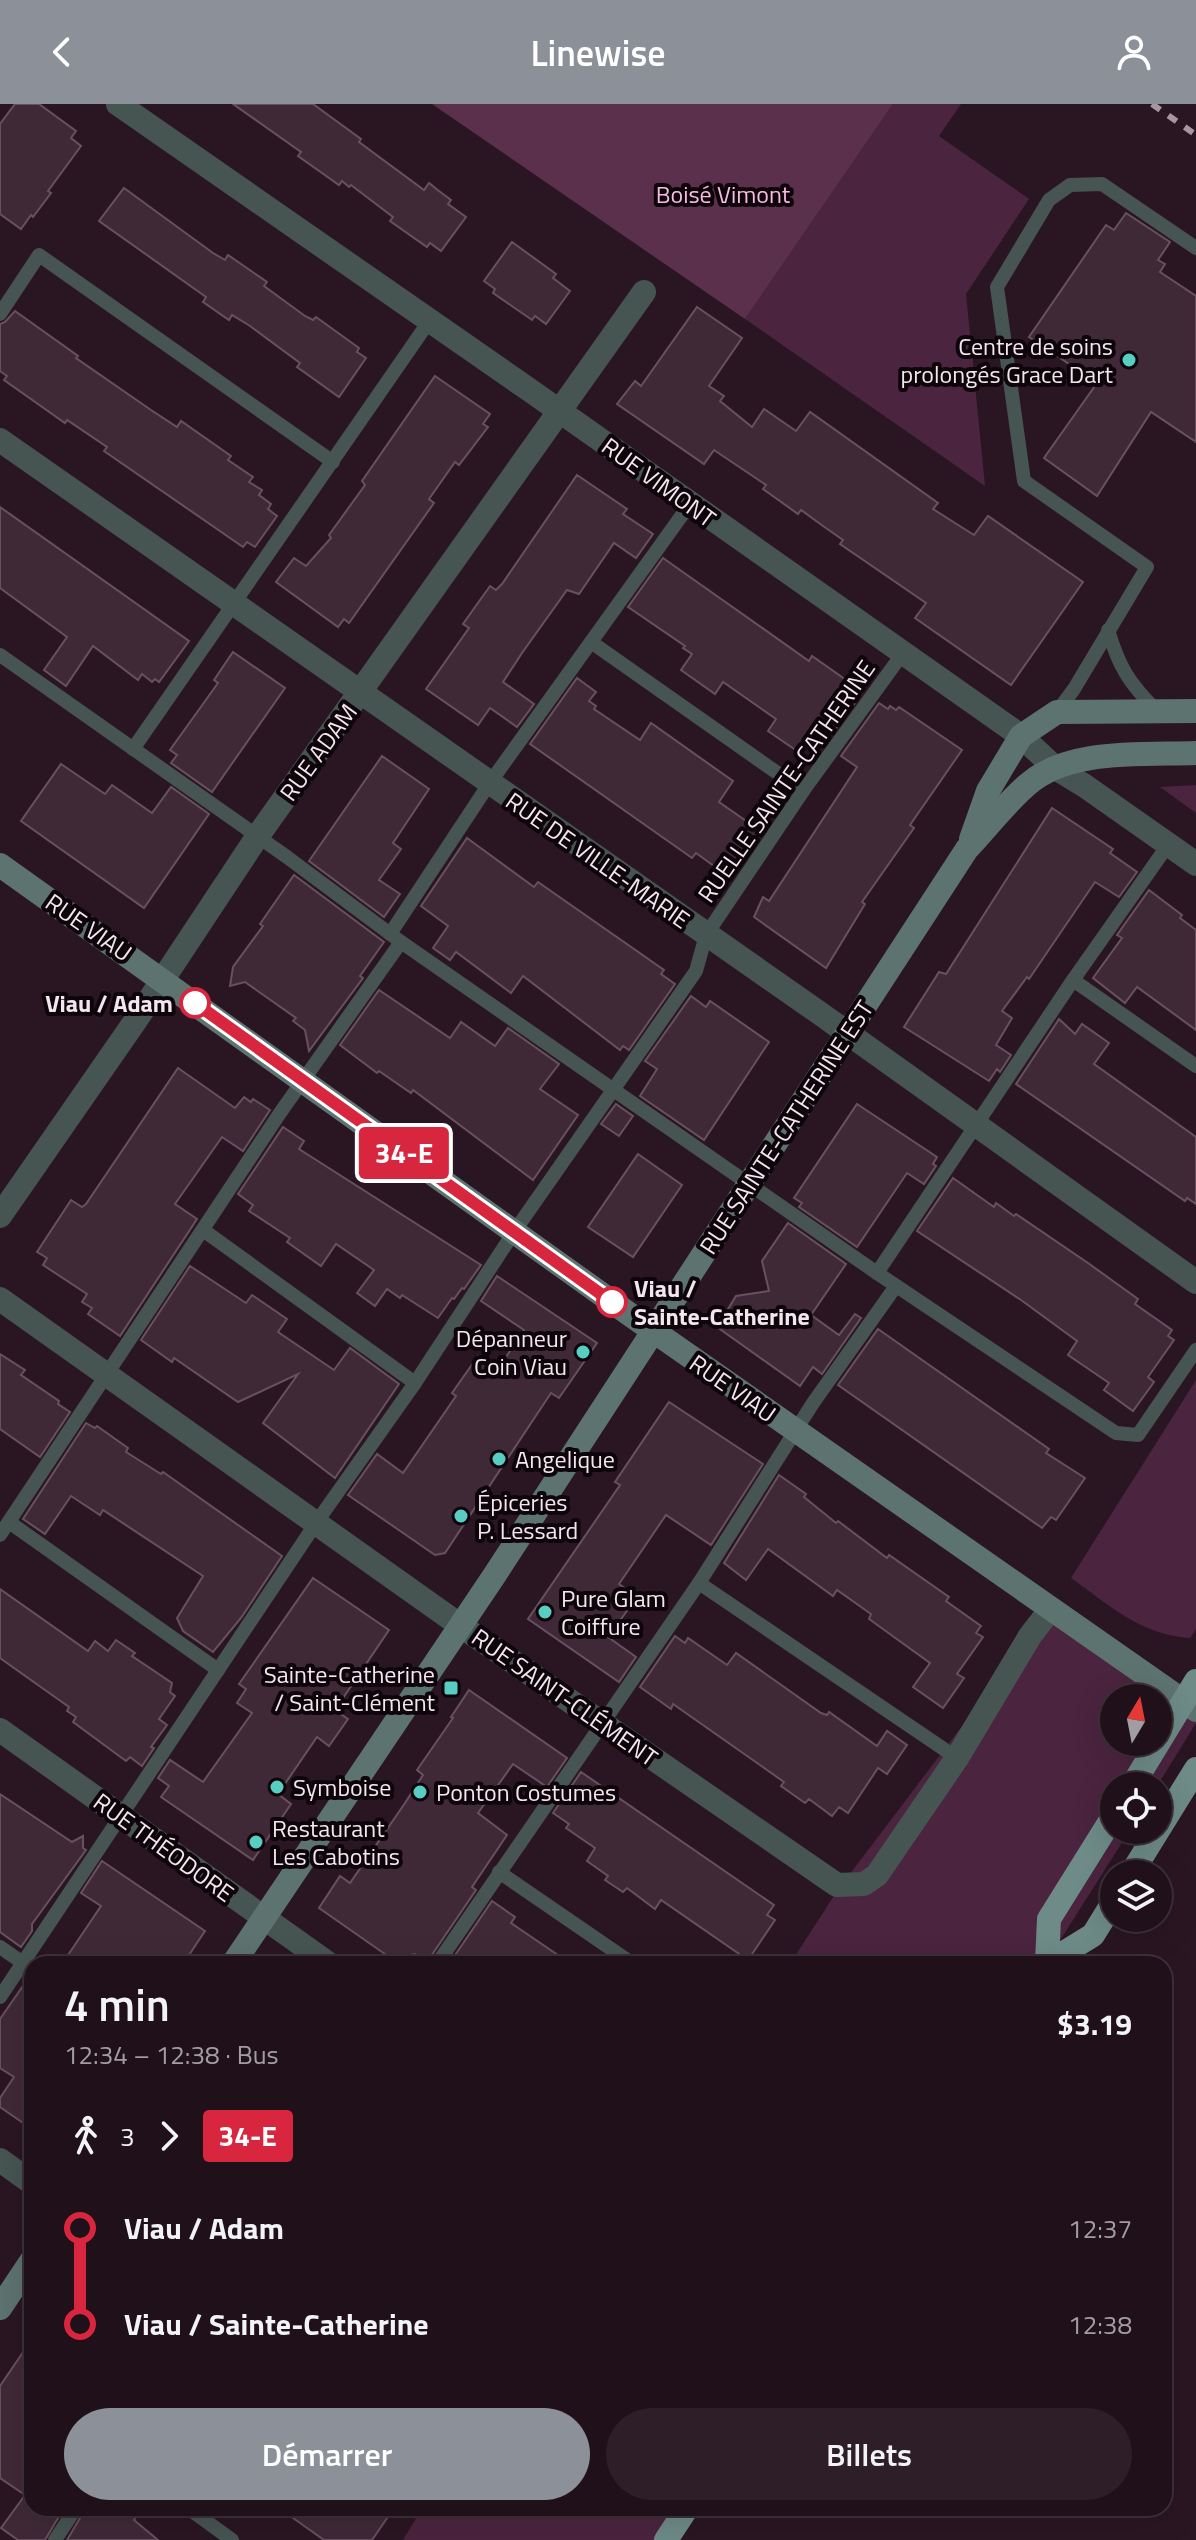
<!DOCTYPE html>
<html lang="fr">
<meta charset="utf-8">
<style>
:root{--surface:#20101a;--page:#2d1e27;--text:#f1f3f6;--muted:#a29da2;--line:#3d3039;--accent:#8c9099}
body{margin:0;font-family:"Titillium Web",sans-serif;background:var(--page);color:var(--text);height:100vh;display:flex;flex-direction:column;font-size:30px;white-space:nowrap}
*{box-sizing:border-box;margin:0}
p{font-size:26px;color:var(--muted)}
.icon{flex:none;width:44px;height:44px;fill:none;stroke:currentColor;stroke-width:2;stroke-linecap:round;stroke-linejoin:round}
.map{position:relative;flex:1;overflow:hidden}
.details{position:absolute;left:24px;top:1852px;width:1148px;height:560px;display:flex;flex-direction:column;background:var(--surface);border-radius:24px;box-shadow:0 8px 32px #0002,0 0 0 2px var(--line)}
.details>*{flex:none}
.badge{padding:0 16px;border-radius:6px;font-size:28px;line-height:52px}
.needle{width:52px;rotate:10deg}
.controls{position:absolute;left:1100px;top:1580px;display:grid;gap:16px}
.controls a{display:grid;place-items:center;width:72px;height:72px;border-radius:50%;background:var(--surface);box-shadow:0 8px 32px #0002,0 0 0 2px var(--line);font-size:40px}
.map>.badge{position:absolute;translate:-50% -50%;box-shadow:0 0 0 4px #fff}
.legs{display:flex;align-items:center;gap:12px;height:88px;padding:0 40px;font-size:26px}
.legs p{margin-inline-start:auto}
.overview{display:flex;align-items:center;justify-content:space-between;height:136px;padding:0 40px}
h1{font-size:44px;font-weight:600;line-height:60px}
.button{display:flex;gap:16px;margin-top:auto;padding:16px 40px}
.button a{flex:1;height:92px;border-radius:48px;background:var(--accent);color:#fff;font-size:32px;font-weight:600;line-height:92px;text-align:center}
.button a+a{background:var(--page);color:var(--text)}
ul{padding:0 40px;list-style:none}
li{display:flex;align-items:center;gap:28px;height:96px;font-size:30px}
li i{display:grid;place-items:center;width:12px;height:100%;margin:0 10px;background:currentColor}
li i::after{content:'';width:20px;height:20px;margin:-10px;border:6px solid;border-radius:50%;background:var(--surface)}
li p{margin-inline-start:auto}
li:first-child i{background:linear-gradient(#0000 50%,currentColor 0)}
li:last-child i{background:linear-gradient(currentColor 50%,#0000 0)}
header{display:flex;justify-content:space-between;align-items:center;height:104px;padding:0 40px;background:var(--accent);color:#fff;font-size:36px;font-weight:600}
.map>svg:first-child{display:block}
.green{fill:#4b243f;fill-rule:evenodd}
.forest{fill:#5b304d}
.building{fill:#3f2937;stroke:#68505f;stroke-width:2}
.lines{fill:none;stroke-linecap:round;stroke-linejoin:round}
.lane{stroke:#465452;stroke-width:14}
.street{stroke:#465452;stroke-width:24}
.secondary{stroke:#5d7370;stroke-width:24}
.primary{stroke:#6e8b87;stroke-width:24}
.rail{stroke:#a696a0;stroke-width:6;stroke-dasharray:10 10;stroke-linecap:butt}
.line-1-casing{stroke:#fff;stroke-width:18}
.line-1{stroke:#d7263d;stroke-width:12}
.poi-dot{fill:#57cec1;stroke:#0d050a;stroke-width:3}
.stop-1-dot{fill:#fff;stroke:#d7263d;stroke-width:4}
.labels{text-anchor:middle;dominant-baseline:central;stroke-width:8;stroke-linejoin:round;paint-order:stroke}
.park-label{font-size:24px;fill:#f8bce2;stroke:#0d050a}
.poi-label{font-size:24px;fill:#f4e6ee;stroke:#0d050a;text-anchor:start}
.street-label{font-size:24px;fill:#f4e6ee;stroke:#0d050a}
.stop-label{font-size:24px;font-weight:bold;fill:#f4e6ee;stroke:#0d050a;text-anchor:end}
</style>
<header><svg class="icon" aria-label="back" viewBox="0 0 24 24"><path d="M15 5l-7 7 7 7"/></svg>Linewise<svg class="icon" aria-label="person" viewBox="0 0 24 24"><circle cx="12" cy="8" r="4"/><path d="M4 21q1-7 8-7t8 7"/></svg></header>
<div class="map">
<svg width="1196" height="2436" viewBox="0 0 1196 2436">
<rect width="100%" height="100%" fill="#2a1623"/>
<g class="green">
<polygon points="893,0 961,0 939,32 1029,95 966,190 985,382 745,215"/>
<polygon points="1196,681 1196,709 1160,683"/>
<path d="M1196,1276V1525L1190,1534C1139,1530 1111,1502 1071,1474Z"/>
<path d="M1050,1506L1196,1607V1619L1157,1682H1114V1726H1130L1045,1860H790L837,1787ZM1114,1594H1158V1638H1114Z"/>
<polygon points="422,2404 687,2404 666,2436 403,2436"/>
</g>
<polygon class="forest" points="432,0 893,0 745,215"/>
<g class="building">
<polygon points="15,0 39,0 76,27 71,34 81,42 48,87 51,89 33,113 31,111 21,125 0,110 0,20"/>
<polygon points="233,0 313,0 361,35 359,38 424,86 429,79 439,87 451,96 448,100 466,113 441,147 430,139 427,143 390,117 393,113 351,81 349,83 342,77 339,81 298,52 301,48"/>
<polygon points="124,84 213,149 225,156 228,151 267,178 264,182 305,212 313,216 316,213 359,244 357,248 366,254 339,293 297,263 300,259 250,222 232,211 229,216 203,198 206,193 99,117"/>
<polygon points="1126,109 1170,138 1158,156 1165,160 1160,168 1196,192 1196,338 1151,308 1097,392 1044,354 1097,279 1029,233 1106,121 1114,126"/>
<polygon points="512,138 556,170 553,174 570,187 546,220 535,212 532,216 493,189 495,185 484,177"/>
<polygon points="697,203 742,234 709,282 724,292 720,297 752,323 764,305 796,327 810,308 938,399 933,405 974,431 988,412 1083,478 1011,581 915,514 926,499 840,440 843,436 823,422 801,406 798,410 763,385 766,381 714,346 704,360 617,300 635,277 641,282"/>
<polygon points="15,207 78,252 76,254 151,306 177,323 181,317 231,352 228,356 253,373 249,378 262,386 259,391 271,400 268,405 277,412 255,443 247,438 243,443 104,347 107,343 67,316 65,319 4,276 7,272 0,267 0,220 5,218"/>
<polygon points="435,272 490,310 483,320 488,323 459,361 455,358 429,395 434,399 349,519 344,515 338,523 276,478 294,454 306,462 331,434 329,431 365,381 362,377"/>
<polygon points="577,371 627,405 623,410 653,430 636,454 614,439 579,490 567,486 522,549 503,578 534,600 517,623 490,604 478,621 426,585 469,524 463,520 490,482 496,486 502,480"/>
<polygon points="0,403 189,537 159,578 155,575 152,578 142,570 138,576 93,542 66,582 44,566 67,533 0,484"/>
<polygon points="663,454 809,557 812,552 863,588 824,640 811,633 800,649 768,627 776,615 723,578 715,590 681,566 692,550 683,544 685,542 628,503"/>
<polygon points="233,548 285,584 212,688 171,659 177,651 170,646 218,579 214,576"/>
<polygon points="577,574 596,588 589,597 596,602 594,605 640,636 651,619 733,677 719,698 762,728 732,775 696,749 692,754 530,640"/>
<polygon points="879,599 888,605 890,602 896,606 899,603 962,646 910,721 914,724 862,798 865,800 826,864 754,813 763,793 769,797 857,663 841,652"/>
<polygon points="382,652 429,685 393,739 401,745 379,776 400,790 384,813 309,757"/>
<polygon points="61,660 105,690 112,681 152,709 171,683 209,710 144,804 21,717"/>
<polygon points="1052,704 1113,745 1110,749 1137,768 1119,793 1095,778 1029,875 1027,873 1002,907 1012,914 996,941 1011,951 1000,968 997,965 989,977 904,923 939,868 946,870"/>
<polygon points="467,734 534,783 538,778 664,866 661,870 675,880 629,946 623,942 620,946 523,872 511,889 456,848 450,856 433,844 448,822 421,802"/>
<polygon points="294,771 384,838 360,872 363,874 309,947 305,926 293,917 296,914 245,878 230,882 233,863 263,822 260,820"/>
<polygon points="1149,786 1182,811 1180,814 1196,826 1196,926 1137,883 1125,899 1093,874 1122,834 1117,831"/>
<polygon points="379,886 450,934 461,918 495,942 508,924 559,960 540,985 578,1011 533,1076 413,986 411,989 379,967 377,969 340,941"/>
<polygon points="691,892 706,903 710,897 769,938 704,1036 640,992 657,965 645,957"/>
<polygon points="1059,915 1075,930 1082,920 1109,939 1094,960 1196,1033 1196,1100 1187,1094 1185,1097 1016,980"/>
<polygon points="178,964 235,1004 244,993 251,998 253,995 270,1006 243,1047 222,1033 175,1100 197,1115 120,1232 88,1210 92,1204 82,1198 87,1190 43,1161 47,1154 37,1148 71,1096 82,1103 86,1100"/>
<polygon points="616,1000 633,1012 619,1032 601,1020"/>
<polygon points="857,1000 937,1053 933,1060 936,1062 924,1080 907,1069 857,1143 799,1103 802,1099 794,1094"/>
<polygon points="283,1023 304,1037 299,1045 481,1161 464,1185 462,1184 454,1195 452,1194 438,1214 402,1191 400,1194 387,1185 375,1202 357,1189 374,1166 336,1140 321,1162 287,1138 290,1134 249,1107 253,1101 238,1090"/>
<polygon points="638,1050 682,1081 633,1153 588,1123"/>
<polygon points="953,1074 994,1103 996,1099 1014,1112 1016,1110 1088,1159 1138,1195 1135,1200 1172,1226 1168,1232 1174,1236 1148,1273 1154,1278 1133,1307 1104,1286 1109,1279 1068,1251 1077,1237 1021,1196 917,1127"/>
<polygon points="788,1119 846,1160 811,1211 839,1231 855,1210 861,1214 822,1270 813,1263 800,1282 717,1223 736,1192 769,1187 762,1157"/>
<polygon points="190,1162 246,1199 252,1191 287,1215 278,1228 334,1266 350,1244 399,1280 335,1374 263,1319 298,1270 238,1298 174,1254 172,1258 141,1236"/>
<polygon points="497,1172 597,1239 559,1294 551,1289 445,1449 435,1451 348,1391 377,1350 403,1369 456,1292 452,1289 478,1252 498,1265 524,1226 481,1197"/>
<polygon points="878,1225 1049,1345 1046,1349 1085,1374 1056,1416 1051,1413 1042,1424 838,1281"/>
<polygon points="0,1250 25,1266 21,1271 59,1297 58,1300 70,1308 40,1353 0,1325"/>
<polygon points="669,1298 763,1360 711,1441 666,1411 619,1480 637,1493 608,1533 636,1553 619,1578 528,1515 620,1381 615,1378"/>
<polygon points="86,1319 95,1324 97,1322 128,1344 126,1348 161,1370 163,1368 282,1452 241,1514 213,1548 183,1527 177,1514 203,1472 103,1406 100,1411 71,1392 45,1430 23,1415"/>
<polygon points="779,1371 806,1390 804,1393 836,1419 838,1417 887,1454 889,1451 949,1493 946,1497 981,1522 976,1529 983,1533 957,1570 964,1574 943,1604 913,1583 930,1559 869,1515 871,1510 837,1486 833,1492 768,1445 746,1476 724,1459"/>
<polygon points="313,1474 389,1526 335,1606 348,1615 329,1642 317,1633 278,1690 291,1700 253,1756 161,1693 169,1682 158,1674 170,1656 203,1678 252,1609 237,1599 246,1585 239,1580"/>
<polygon points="0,1485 88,1547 95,1537 108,1547 116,1536 135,1549 132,1552 172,1579 170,1588 175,1592 159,1615 167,1621 151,1643 154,1644 142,1662 130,1653 126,1657 73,1618 76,1613 67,1607 69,1603 0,1554"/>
<polygon points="675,1532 685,1539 688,1534 727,1561 736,1549 821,1609 827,1611 829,1608 877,1642 887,1627 907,1641 887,1670 878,1664 848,1709 839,1703 832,1712 809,1695 805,1699 781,1682 784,1678 767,1666 673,1600 671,1605 640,1583"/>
<polygon points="469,1586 567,1654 547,1683 513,1660 478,1709 507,1731 472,1783 476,1786 427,1858 415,1850 392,1855 319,1804 340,1772 350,1779 405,1699 423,1671 417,1666 453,1614 451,1613"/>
<polygon points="581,1668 774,1801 767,1811 775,1816 748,1856 661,1796 655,1805 627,1784 623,1788 605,1776 608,1772 587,1757 595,1744 566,1724 569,1720 553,1709"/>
<polygon points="0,1690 72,1738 83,1732 83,1744 86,1746 32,1820 32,1827 21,1843 0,1828"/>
<polygon points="102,1757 205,1827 183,1860 62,1860 101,1802 81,1789"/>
<polygon points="492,1797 515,1813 511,1819 571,1860 449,1860"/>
<polygon points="32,1869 32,2025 0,2003 0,1994 14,1973 0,1964 0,1915"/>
<polygon points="32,2235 32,2404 64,2404 45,2436 18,2436 1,2424 25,2391 0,2374 0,2282"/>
<polygon points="86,2404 142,2404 134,2416 158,2436 67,2436"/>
<polygon points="279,2404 394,2404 372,2436 324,2436"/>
</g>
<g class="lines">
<g class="lane">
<polyline points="0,210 39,151 333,358"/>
<path d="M1108,526C1119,563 1129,579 1156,606"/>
<polyline points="591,538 803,687"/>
<polyline points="0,551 287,753 401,838 877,1169 1116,1329 1138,1331 1196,1246"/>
<polyline points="1057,608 1074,585 1147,463 1024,377 997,183 1049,96 1070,81 1102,80 1196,144"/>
<polyline points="133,645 430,216"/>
<polyline points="390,830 489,680 690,400"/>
<polyline points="1073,876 1196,962"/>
<polyline points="203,1126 415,1279"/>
<polyline points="877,1169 1073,876 1168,741"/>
<polyline points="9,1418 218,1566"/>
<polyline points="0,1431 280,1009 401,838"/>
<polyline points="699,1479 957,1654"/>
<polyline points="499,1768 633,1860"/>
<polyline points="0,1843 23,1859"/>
<polyline points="437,1860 699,1479 813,1299 896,1182"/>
<polyline points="0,1893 316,1419 415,1279 514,1128 696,867 706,831 803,687 903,549"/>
<polyline points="188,2404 232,2436"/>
<polyline points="55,2436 76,2404"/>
</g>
<g class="street">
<polyline points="118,0 531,287 987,608 1021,632 1054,663 1085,682 1196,760"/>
<polyline points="0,336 818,908 1196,1178"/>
<polyline points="0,1112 136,916 257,733 644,188"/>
<polyline points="0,1195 461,1522 837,1781 864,1780 877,1771 957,1654 1030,1532 1050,1506"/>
<polyline points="0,1626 329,1860"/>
<polyline points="0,2056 32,2079"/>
</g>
<g class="secondary">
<polyline points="971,735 988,687 1021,632 1057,608 1196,607"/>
<polyline points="0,761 632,1212 1196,1606"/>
<path d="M233,1860L494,1472L967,745C987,724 1005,700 1027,681C1068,644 1144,651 1196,649"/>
<polyline points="0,2204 32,2156"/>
</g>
<g class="primary">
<polyline points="1132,1682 1196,1577"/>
<polyline points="1131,1770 1196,1665"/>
<polyline points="1047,1858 1049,1815 1114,1711"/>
<polyline points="1046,1860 1093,1831 1114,1797"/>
<polyline points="666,2436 687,2404"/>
</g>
<polyline class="rail" points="1152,0 1196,31"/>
</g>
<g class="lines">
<g class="line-1-casing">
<polyline id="line-1" points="195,899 612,1198"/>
</g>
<use href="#line-1" class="line-1"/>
</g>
<g class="poi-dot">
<circle cx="1129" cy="256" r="8"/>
<circle cx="583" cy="1248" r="8"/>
<circle cx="499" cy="1355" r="8"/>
<circle cx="461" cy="1412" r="8"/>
<circle cx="545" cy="1508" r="8"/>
<rect x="443" y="1576" width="16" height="16" rx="4"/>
<circle cx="277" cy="1683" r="8"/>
<circle cx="420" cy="1688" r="8"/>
<circle cx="256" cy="1738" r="8"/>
</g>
<g class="stop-1-dot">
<circle cx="195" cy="899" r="14"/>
<circle cx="612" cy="1198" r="14"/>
</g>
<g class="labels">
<g class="park-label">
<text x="723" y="90">Boisé Vimont</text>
</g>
<g class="poi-label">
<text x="1113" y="242" text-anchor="end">Centre de soins<tspan x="1113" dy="28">prolongés Grace Dart</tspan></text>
<text x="567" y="1234" text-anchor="end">Dépanneur<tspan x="567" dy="28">Coin Viau</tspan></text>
<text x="515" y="1355">Angelique</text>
<text x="477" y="1398">Épiceries<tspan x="477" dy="28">P. Lessard</tspan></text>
<text x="561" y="1494">Pure Glam<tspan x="561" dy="28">Coiffure</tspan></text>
<text x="435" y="1570" text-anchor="end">Sainte-Catherine<tspan x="435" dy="28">/ Saint-Clément</tspan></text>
<text x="293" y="1683">Symboise</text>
<text x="436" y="1688">Ponton Costumes</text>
<text x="272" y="1724">Restaurant<tspan x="272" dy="28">Les Cabotins</tspan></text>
</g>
<g class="street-label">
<text transform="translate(659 378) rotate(36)">RUE VIMONT</text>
<text transform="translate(318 648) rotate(-54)">RUE ADAM</text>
<text transform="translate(786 677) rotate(-55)">RUELLE SAINTE-CATHERINE</text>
<text transform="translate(598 756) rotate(35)">RUE DE VILLE-MARIE</text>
<text transform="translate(89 823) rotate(35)">RUE VIAU</text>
<text transform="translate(786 1023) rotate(-57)">RUE SAINTE-CATHERINE EST</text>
<text transform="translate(733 1284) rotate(35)">RUE VIAU</text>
<text transform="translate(565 1593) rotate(35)">RUE SAINT-CLÉMENT</text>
<text transform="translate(164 1743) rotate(36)">RUE THÉODORE</text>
</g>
<g class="stop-label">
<text x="173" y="899">Viau / Adam</text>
<text x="634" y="1184" text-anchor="start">Viau /<tspan x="634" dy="28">Sainte-Catherine</tspan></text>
</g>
</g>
</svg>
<div class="controls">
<a><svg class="needle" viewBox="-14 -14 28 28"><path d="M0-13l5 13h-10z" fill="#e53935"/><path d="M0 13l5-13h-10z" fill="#a29da2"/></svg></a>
<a><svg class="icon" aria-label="locate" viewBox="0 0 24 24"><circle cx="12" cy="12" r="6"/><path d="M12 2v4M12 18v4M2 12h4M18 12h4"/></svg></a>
<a><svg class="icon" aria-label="layers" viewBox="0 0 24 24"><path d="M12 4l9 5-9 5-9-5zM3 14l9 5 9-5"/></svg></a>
</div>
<b class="badge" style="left:404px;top:1049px;background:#d7263d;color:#fff">34-E</b>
<section class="details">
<div class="overview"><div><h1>4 min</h1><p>12:34 – 12:38 · Bus</p></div><b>$3.19</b></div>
<div class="legs"><svg class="icon" aria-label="walk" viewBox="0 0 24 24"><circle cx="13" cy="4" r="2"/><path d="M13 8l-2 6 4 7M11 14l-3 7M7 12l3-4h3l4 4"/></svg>3<svg class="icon" aria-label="forward" viewBox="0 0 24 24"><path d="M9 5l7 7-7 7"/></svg><b class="badge" style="background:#d7263d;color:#fff">34-E</b></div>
<ul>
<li><i style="color:#d7263d"></i><b>Viau / Adam</b><p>12:37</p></li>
<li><i style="color:#d7263d"></i><b>Viau / Sainte-Catherine</b><p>12:38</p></li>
</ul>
<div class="button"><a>Démarrer</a><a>Billets</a></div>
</section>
</div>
